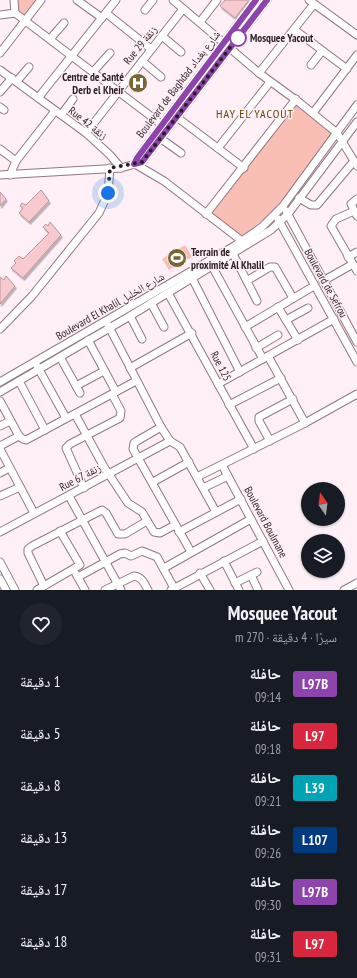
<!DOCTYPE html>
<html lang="ar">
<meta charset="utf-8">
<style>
:root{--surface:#171b24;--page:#20242c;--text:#f1f3f6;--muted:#9ea1a6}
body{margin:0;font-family:"PT Sans Narrow","Noto Naskh Arabic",sans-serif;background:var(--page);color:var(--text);direction:rtl;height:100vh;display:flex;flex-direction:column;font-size:15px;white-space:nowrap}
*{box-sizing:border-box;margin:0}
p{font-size:13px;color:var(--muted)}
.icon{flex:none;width:22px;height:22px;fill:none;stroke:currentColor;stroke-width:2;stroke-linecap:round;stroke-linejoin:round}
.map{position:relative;height:590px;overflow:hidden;direction:ltr}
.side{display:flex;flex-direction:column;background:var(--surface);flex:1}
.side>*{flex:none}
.badge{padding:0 8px;border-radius:3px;font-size:14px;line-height:26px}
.needle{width:26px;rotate:346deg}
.buttons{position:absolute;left:301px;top:482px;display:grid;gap:8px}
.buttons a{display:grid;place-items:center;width:44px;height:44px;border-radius:50%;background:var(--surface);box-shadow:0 1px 3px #0004;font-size:20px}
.you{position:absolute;width:20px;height:20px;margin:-10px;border:3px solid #fff;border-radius:50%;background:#1a73e8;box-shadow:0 0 0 6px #1a73e833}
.map>.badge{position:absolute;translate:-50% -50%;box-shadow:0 0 0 2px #fff}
.round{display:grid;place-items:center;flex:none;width:42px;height:42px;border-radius:21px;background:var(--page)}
.headline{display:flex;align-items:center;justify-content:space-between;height:68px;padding:0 20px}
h1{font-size:19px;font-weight:800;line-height:30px}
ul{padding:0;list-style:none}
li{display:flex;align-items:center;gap:12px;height:52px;padding:0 20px}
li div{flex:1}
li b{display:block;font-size:15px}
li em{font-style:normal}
li .badge{min-width:44px;font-weight:700;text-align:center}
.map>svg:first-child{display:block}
.green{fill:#fabfb4}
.building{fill:#f8c9cf;stroke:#b79599;filter:url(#shadow)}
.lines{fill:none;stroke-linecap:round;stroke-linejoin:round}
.minor-casing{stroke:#947684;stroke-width:9}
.minor{stroke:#fff;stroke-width:7}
.line-casing{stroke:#fff;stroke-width:9}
.line{stroke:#8e44ad;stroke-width:6}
.walk{stroke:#2a1e24;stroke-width:4;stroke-dasharray:0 7.2}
.stop-dot{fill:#fff;stroke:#8e44ad;stroke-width:2}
.labels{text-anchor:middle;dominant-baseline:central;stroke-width:3;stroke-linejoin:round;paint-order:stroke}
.stop-label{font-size:11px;font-weight:bold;fill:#2a1e24;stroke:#fef0f6;text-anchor:start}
.street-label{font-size:11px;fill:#2a1e24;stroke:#fef0f6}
.poi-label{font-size:11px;font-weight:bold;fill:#2a1e24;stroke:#fef0f6;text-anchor:end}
.neighbourhood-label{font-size:12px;letter-spacing:1px;fill:#5a4807;stroke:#fef0f6}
</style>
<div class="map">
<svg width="357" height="590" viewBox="0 0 357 590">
<defs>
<filter id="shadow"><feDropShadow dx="1.5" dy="2.5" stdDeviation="0" flood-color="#0004"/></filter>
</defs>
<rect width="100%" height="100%" fill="#fef0f6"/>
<g class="green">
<polygon points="17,0 40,0 26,18 17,11"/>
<path d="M296,100L335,132C307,169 281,210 242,236L228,231L207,214Z"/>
<polygon points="185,245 192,257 169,270 162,259"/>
</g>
<g class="building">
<polygon points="225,0 249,0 235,18 220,6"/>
<polygon points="41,190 49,201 29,222 19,213 23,208 20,206 22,203 26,205"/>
<polygon points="0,192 6,199 0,206"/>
<polygon points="50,222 61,235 23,278 11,268 16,263 14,261 19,256 23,259 49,233 43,227 46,224 48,226"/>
<polygon points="6,276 15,286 0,304 0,277 4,280"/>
</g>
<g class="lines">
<g class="minor-casing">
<g id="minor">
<polyline points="14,0 15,13"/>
<polyline points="77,0 102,18"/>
<polyline points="173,0 259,73 300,103 337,133 357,166"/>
<polyline points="309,0 357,35"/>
<polyline points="145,10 153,0"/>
<polyline points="15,13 165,127"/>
<polyline points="106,13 151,49"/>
<polyline points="0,15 15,13"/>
<polyline points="200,22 217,0"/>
<polyline points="295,30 347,69"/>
<polyline points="162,36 181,52"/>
<polyline points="50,39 64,23"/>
<polyline points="0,53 41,0"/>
<polyline points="142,61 161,77"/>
<polyline points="311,65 322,51"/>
<polyline points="0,70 86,133 110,155 121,168"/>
<polyline points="93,72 110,53"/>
<polyline points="259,73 314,4"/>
<polyline points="17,81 29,67"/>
<polyline points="0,92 12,78"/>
<polyline points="38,98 116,0"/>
<polyline points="0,107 4,110"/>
<polyline points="313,113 357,55"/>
<polyline points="61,115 73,99"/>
<polyline points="174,115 244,168"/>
<polyline points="86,133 183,9"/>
<polyline points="160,138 181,153"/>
<polyline points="218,148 270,82"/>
<polyline points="0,149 16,161"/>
<polyline points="135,164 137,158 256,0"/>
<polyline points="135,164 164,181 242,241"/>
<polyline points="0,175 121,168 142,162 267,0"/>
<polyline points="10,175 16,161 55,111"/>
<polyline points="299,198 311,205 317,205 354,161"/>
<polyline points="357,199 351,204 357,216"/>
<polyline points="286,211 357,342"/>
<polyline points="354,211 336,219 331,226 357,271"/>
<polyline points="206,214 296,99"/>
<polyline points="278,219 357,362"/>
<polyline points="233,254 257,301"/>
<polyline points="348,257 357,252"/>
<polyline points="212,266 263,359"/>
<polyline points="192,278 240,372"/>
<polyline points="248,280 270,267 275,267 293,298"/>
<polyline points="323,281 353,264"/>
<polyline points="168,293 254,449"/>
<polyline points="151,303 164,327"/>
<polyline points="278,307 298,340"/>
<polyline points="130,316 142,339"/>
<polyline points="286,320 308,308"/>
<polyline points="108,325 161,427 170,441 180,447 216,512"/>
<polyline points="245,327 314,286"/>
<polyline points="0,329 32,296 99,213 108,193 110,168"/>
<polyline points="88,340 116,392"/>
<polyline points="256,348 278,335"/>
<polyline points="268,356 305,423"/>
<polyline points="60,357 80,393"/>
<polyline points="37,366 66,418"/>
<polyline points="130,368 192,333"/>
<polyline points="19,381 45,430"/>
<polyline points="0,382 164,287 236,245 262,227 283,206 357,105"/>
<polyline points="218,384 334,319"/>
<polyline points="76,386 104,371"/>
<polyline points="0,392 130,316 271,230 288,214 357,122"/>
<polyline points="0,401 19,436 23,439 26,440 136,381"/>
<polyline points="229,405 281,378"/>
<polyline points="75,414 104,467 128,503 142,512 154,532 160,533 175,525"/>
<polyline points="0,426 10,421"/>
<polyline points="161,427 137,441 134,443 133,449 191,552"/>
<polyline points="270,441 259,421 259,417 293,399"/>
<polyline points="0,446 19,436"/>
<polyline points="0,449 34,513"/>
<polyline points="222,465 289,590"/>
<polyline points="0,473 9,468"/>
<polyline points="197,477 305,423 357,394"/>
<polyline points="153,482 189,462"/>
<polyline points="84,488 66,448 70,444 120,418 121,411 112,394"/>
<polyline points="203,488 228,476"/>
<polyline points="0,496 20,487"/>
<polyline points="69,496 121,590"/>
<polyline points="0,532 170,441"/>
<polyline points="179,532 241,499"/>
<polyline points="224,561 239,590"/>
<polyline points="0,562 15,590"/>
<polyline points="164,568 251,519"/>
<polyline points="200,573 210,590"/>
<polyline points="76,574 85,590"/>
<polyline points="251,575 258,590"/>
<polyline points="78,577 120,554 125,553 131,556 142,551 157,557 174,588"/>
<polyline points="0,579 6,590"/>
<polyline points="235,583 257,572"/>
<polyline points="44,586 28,553 28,549 32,546 102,510 106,513 118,534 125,534 147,521"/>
<polyline points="37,590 80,565 60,531"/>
<path d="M105,590L134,576C142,577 144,583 148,590"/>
<polyline points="171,590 263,541"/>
<polyline points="344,590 357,583"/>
</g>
</g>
<use href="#minor" class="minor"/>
</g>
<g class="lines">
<g class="line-casing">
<polyline id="line" points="256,0 137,158 134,164 142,162 267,0"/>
</g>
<use href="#line" class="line"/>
<polyline class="walk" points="108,193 110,168 142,162 239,36 238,38"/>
</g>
<defs>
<g id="hospital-disc" transform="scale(1)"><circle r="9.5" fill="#776634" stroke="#fef0f6"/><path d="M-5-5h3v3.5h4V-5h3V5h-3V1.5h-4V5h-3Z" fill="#fff"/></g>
<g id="stadium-disc" transform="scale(1)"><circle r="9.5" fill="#776634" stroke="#fef0f6"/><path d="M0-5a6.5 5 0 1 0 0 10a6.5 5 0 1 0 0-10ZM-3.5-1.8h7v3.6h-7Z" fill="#fff"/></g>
</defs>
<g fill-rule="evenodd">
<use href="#hospital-disc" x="138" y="83"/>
<use href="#stadium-disc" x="177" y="258"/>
</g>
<circle class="stop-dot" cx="238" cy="38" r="8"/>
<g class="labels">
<g class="stop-label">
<text x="250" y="38">Mosquee Yacout</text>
</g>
<g class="street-label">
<text transform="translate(140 45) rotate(-51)">Rue 29 زنقة</text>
<text transform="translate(178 84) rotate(-53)">Boulevard de Baghdad شارع بغداد</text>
<text transform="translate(88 123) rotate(38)">Rue 42 زنقة</text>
<text transform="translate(326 283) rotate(61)">Boulevard de Sefrou</text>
<text transform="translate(110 306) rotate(-30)">Boulevard El Khalil شارع الخليل</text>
<text transform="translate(221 366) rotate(63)">Rue 125</text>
<text transform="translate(80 477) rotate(-28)">Rue 67 زنقة</text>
<text transform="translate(266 522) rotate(62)">Boulevard Boulmane</text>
</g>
<g class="poi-label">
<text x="124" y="77">Centre de Santé<tspan x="124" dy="13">Derb el Kheir</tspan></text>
<text x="191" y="252" text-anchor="start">Terrain de<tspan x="191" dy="13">proximité Al Khalil</tspan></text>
</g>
<g class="neighbourhood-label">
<text x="255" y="113">HAY EL YACOUT</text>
</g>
</g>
</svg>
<div class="buttons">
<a><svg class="needle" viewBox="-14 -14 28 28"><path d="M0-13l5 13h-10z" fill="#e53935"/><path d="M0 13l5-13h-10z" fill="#9ea1a6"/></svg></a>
<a><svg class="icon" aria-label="layers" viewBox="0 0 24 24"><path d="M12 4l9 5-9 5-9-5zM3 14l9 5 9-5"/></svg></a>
</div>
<div class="you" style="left:108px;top:193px"></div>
</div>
<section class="side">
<div class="headline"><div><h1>Mosquee Yacout</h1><p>سيرًا · 4 دقيقة · 270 m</p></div><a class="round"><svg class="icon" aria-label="heart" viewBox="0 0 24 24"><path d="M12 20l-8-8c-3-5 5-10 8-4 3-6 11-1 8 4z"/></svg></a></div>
<ul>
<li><span class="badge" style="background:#8e44ad;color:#fff">L97B</span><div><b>حافلة</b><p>09:14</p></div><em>1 دقيقة</em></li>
<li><span class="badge" style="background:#d7263d;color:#fff">L97</span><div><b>حافلة</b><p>09:18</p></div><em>5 دقيقة</em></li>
<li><span class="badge" style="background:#00a3b4;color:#fff">L39</span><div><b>حافلة</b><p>09:21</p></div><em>8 دقيقة</em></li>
<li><span class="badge" style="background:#003b80;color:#fff">L107</span><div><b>حافلة</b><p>09:26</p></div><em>13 دقيقة</em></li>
<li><span class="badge" style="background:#8e44ad;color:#fff">L97B</span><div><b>حافلة</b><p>09:30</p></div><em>17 دقيقة</em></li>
<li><span class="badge" style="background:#d7263d;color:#fff">L97</span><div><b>حافلة</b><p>09:31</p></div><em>18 دقيقة</em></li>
</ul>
</section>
